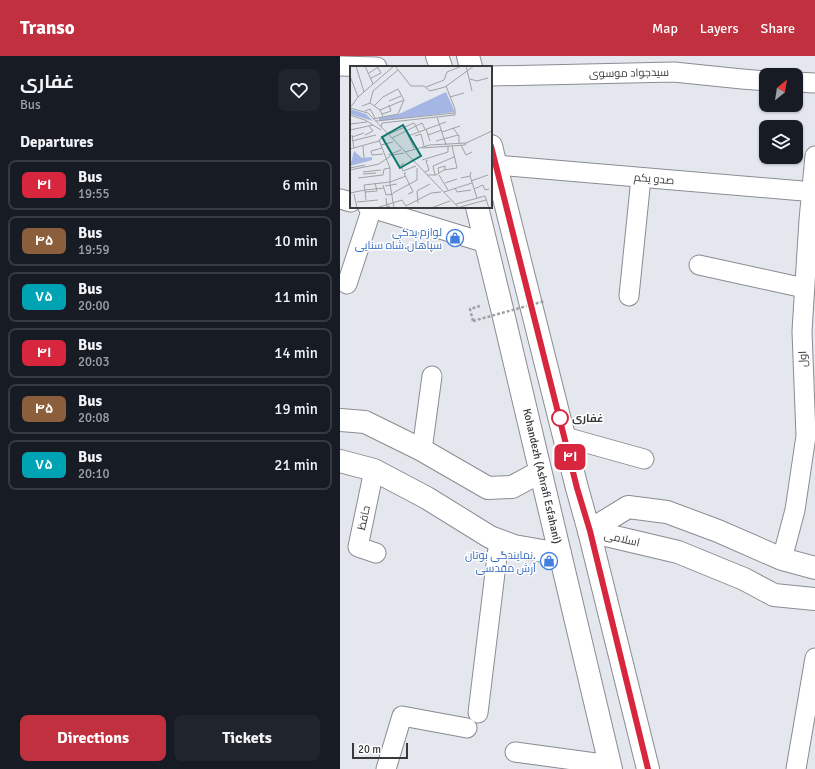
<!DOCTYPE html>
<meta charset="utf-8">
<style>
:root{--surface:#171b24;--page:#20242c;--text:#f1f3f6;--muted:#9ea1a6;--line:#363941;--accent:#c0303e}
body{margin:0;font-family:Signika,Cairo,sans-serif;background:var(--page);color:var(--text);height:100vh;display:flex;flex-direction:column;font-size:15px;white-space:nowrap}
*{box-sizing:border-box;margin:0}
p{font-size:13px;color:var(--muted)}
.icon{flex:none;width:22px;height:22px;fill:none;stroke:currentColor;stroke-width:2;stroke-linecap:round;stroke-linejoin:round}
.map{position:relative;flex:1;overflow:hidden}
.drawer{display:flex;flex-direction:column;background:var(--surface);width:340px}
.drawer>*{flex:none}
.badge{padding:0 8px;border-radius:6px;font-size:14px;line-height:26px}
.needle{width:26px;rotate:30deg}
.controls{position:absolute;left:419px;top:12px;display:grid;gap:8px}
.controls a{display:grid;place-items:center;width:44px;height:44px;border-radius:8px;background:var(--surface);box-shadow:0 1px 3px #0004;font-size:20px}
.scale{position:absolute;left:12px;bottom:10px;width:56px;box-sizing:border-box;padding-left:4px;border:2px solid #38393b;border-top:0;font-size:11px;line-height:14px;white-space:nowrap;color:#38393b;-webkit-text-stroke:3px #fff;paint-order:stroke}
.map>.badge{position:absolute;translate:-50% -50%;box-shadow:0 0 0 2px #fff}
h2{padding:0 20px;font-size:15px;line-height:36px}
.round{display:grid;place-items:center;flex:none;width:42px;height:42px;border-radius:8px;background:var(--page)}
.headline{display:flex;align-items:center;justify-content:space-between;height:68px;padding:0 20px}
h1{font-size:19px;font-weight:700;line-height:30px}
.button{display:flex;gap:8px;margin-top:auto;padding:8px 20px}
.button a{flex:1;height:46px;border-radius:8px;background:var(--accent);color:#fff;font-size:16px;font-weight:700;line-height:46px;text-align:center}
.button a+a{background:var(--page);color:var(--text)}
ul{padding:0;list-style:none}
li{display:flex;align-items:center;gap:12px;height:50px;margin:0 8px 6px;padding:0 12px;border:2px solid var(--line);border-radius:8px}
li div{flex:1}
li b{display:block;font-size:15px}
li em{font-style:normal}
li .badge{min-width:44px;font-weight:700;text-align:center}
header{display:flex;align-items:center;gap:24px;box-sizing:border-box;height:56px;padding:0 20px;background:var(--accent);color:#fff}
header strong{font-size:19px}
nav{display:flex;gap:22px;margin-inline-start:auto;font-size:14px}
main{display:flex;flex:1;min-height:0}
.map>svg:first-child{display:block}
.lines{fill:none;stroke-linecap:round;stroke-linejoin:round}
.street-casing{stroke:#898c92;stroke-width:21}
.secondary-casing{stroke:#898c92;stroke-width:24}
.primary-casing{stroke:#898c92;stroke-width:24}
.path{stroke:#9ea0a5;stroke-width:2.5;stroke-dasharray:3 2;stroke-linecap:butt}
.street{stroke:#fff;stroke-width:19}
.secondary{stroke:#fff;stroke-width:22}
.primary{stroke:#fff;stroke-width:22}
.path-bridge{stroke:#9ea0a5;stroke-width:2.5;stroke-dasharray:3 2;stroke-linecap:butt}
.line-casing{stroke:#fff;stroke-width:9}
.line{stroke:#d7263d;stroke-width:6}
.stop-dot{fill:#fff;stroke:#d7263d;stroke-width:2}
.labels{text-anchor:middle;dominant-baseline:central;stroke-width:3;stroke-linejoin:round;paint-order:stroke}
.street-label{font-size:11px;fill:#38393b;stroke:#fff}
.shop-label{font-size:11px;fill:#366cbe;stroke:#fff;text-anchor:end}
.stop-label{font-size:11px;font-weight:bold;fill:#38393b;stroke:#fff;text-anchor:start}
.inset-road{fill:none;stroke:#9fa1a6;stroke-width:1}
.view{fill:#0f766e;fill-opacity:0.15;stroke:#0f766e;stroke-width:2}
.inset-edge{fill:none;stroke:#38393b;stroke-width:2}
</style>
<header>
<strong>Transo</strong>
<nav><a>Map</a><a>Layers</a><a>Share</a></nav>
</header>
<main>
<section class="drawer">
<div class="headline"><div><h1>غفاری</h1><p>Bus</p></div><a class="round"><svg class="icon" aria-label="heart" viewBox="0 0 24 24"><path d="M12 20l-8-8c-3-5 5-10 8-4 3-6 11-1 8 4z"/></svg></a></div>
<h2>Departures</h2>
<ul>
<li><span class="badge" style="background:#d7263d;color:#fff">۴۱</span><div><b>Bus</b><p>19:55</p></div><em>6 min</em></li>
<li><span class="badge" style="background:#8b5e3c;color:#fff">۴۵</span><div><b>Bus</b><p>19:59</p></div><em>10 min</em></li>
<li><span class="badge" style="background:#00a3b4;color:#fff">۷۵</span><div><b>Bus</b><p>20:00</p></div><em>11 min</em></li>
<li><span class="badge" style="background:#d7263d;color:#fff">۴۱</span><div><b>Bus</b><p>20:03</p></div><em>14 min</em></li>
<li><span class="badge" style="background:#8b5e3c;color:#fff">۴۵</span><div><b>Bus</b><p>20:08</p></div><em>19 min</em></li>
<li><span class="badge" style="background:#00a3b4;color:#fff">۷۵</span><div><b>Bus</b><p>20:10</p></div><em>21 min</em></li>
</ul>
<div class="button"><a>Directions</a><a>Tickets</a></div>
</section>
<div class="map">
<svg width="475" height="713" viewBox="0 0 475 713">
<rect width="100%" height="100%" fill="#e4e7ee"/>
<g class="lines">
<g class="street-casing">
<g id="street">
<polyline points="0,10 37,11"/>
<polyline points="151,20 334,16 402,23 426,25"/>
<polyline points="456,26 475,27"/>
<polyline points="156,109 475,136"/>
<polyline points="0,143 11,146"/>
<polyline points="28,151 146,187"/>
<polyline points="359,209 464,232"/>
<polyline points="7,228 32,152"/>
<polyline points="289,240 301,122"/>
<polyline points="225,381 304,403"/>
<polyline points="82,394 92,320"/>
<polyline points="34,414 18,491 36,497"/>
<polyline points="442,503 455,454 466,380 462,275 469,164 475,100"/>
<polyline points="138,657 159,484"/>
<polyline points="175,696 270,709"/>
<polyline points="46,713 62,660 127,672"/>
<polyline points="456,713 475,602"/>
</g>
</g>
<g class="secondary-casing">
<g id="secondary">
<polyline points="0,364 25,366 82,394 148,432 172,431 200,416"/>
<polyline points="0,405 34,414 87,442 150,481 174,490 220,498"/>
<polyline points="249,475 288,451 327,456 378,475 442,503 475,512"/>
<polyline points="249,475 338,496 404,523 434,539 475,543"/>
</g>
</g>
<g class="primary-casing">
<g id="primary">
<polyline points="97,0 101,11"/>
<polyline points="128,0 131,11"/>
<polyline points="151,90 237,432 249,475 308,713"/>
<polyline points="137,151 162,253 271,713"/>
</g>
</g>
<polyline class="path" points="133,265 130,253 140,250"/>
<use href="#street" class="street"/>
<use href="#secondary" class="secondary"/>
<use href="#primary" class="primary"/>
<polyline class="path-bridge" points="133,265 205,245"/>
</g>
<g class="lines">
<g class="line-casing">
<polyline id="line" points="151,90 237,432 250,475 308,713"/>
</g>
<use href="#line" class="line"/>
</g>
<defs>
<g id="shop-ring" transform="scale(0.9)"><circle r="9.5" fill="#fff" stroke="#3f7fe0" stroke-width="1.5"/><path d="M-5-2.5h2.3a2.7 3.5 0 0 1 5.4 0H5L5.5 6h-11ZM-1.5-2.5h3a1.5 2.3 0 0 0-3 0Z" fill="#3f7fe0"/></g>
</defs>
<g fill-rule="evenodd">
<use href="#shop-ring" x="115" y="182"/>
<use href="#shop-ring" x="209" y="505"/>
</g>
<circle class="stop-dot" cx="220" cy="362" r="8"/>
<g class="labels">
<g class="street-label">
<text transform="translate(289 17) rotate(-1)">سیدجواد موسوی</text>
<text transform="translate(314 123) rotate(5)">صدو یکم</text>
<text transform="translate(463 303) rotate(-92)">اول</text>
<text transform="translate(202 420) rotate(77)">Kohandezh (Ashrafi Esfahani)</text>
<text transform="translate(24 462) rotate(-78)">حافظ</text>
<text transform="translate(282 483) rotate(13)">اسلامی</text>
</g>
<g class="shop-label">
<text x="102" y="176">لوازم یدکی<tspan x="102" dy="13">سپاهان.شاه سنایی</tspan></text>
<text x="196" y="499">نمایندگی بوتان.<tspan x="196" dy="13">آرش مقدسی</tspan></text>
</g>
<g class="stop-label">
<text x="232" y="362">غفاری</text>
</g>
</g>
<g transform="translate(10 10)">
<rect width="142" height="142" fill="#e4e7ee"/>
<path d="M96,26L105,46L29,55V52L49,48ZM0,43L16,48L23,55L0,48ZM4,85L12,92L22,91V94L0,100Z" fill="#a5b6e4"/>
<path class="inset-road" d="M6,0L14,26M15,0L23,18M45,0L61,20H74L80,25L95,21L124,0M116,0L122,25M19,7L30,0M0,10L8,31M21,12L31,7L28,2M120,13L127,15L138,12M76,21L94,14L97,6L112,0M100,31L114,27M39,35L51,30M20,37L30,44L33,51M12,40L20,37L23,25L48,4M0,42L18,47L109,142M0,42L8,31L44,0M30,44L54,34M15,45L20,43L25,52M32,48L41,45L39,39M0,49L15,54L31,64M87,51L96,79M23,53L48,48L54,34L48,23L33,31L24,40M26,55L105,47M0,58L17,56M54,60L64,82M31,61L32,57L105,49V43L96,20M103,62L109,70V77M76,63L80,75M0,64L23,59M92,66L110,60M39,68L64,57L69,66M2,69L4,82M15,69L23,65L19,60M37,69L29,74L40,102V118L44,142M78,69L92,64M58,70L96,56M65,70L71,68L74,80M2,71L14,67M42,72L72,57L75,63M2,75L26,69M86,75L108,69M116,77L142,65M31,79L43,76M111,79L116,89L122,86M13,80L14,92M32,82L21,85L22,89L33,88M72,82L115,79M0,83L29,75M55,86L80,79L116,77L115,79M38,89L51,84M72,94L98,86V80M54,97L51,99L53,105L66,100M0,102L15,99M0,104L29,98L42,89L54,87M13,106L31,104M75,106L79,104L76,95L78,94M56,107H54L63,126L58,128M89,107L88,102L95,100V104M13,108L26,107M77,109H86L94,104L107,102L102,80M85,109L83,100L104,91M89,109L98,124M120,110L127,132M8,112L33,109L34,103L40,102M111,112L120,110L121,106M121,115L138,109M40,116L56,110M95,117L107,113M33,119L36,129L43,128M35,120L47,118M34,122L15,124L14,119L40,116M105,122L107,126L121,124M124,123L133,119L135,124L139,123M15,126L27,125L25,117M94,126L122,117M0,127L15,124L16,134M43,127L67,114V102M4,128L7,142M36,132L37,141L40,140M7,136L28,134M68,137L67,125L80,118M106,138L135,130L139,142M110,141L136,134M26,142L52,134L56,140L81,127L91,126M81,142L100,135"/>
<path class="view" d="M53,59L71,90L50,102L32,71Z"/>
<rect width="142" height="142" class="inset-edge"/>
</g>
</svg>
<div class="controls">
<a><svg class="needle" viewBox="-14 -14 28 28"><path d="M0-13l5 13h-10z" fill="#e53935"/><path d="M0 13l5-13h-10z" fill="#9ea1a6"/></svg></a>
<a><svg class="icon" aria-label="layers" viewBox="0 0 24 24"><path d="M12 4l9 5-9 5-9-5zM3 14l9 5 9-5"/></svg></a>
</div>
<div class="scale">20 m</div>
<b class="badge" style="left:230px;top:401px;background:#d7263d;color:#fff">۴۱</b>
</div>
</main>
